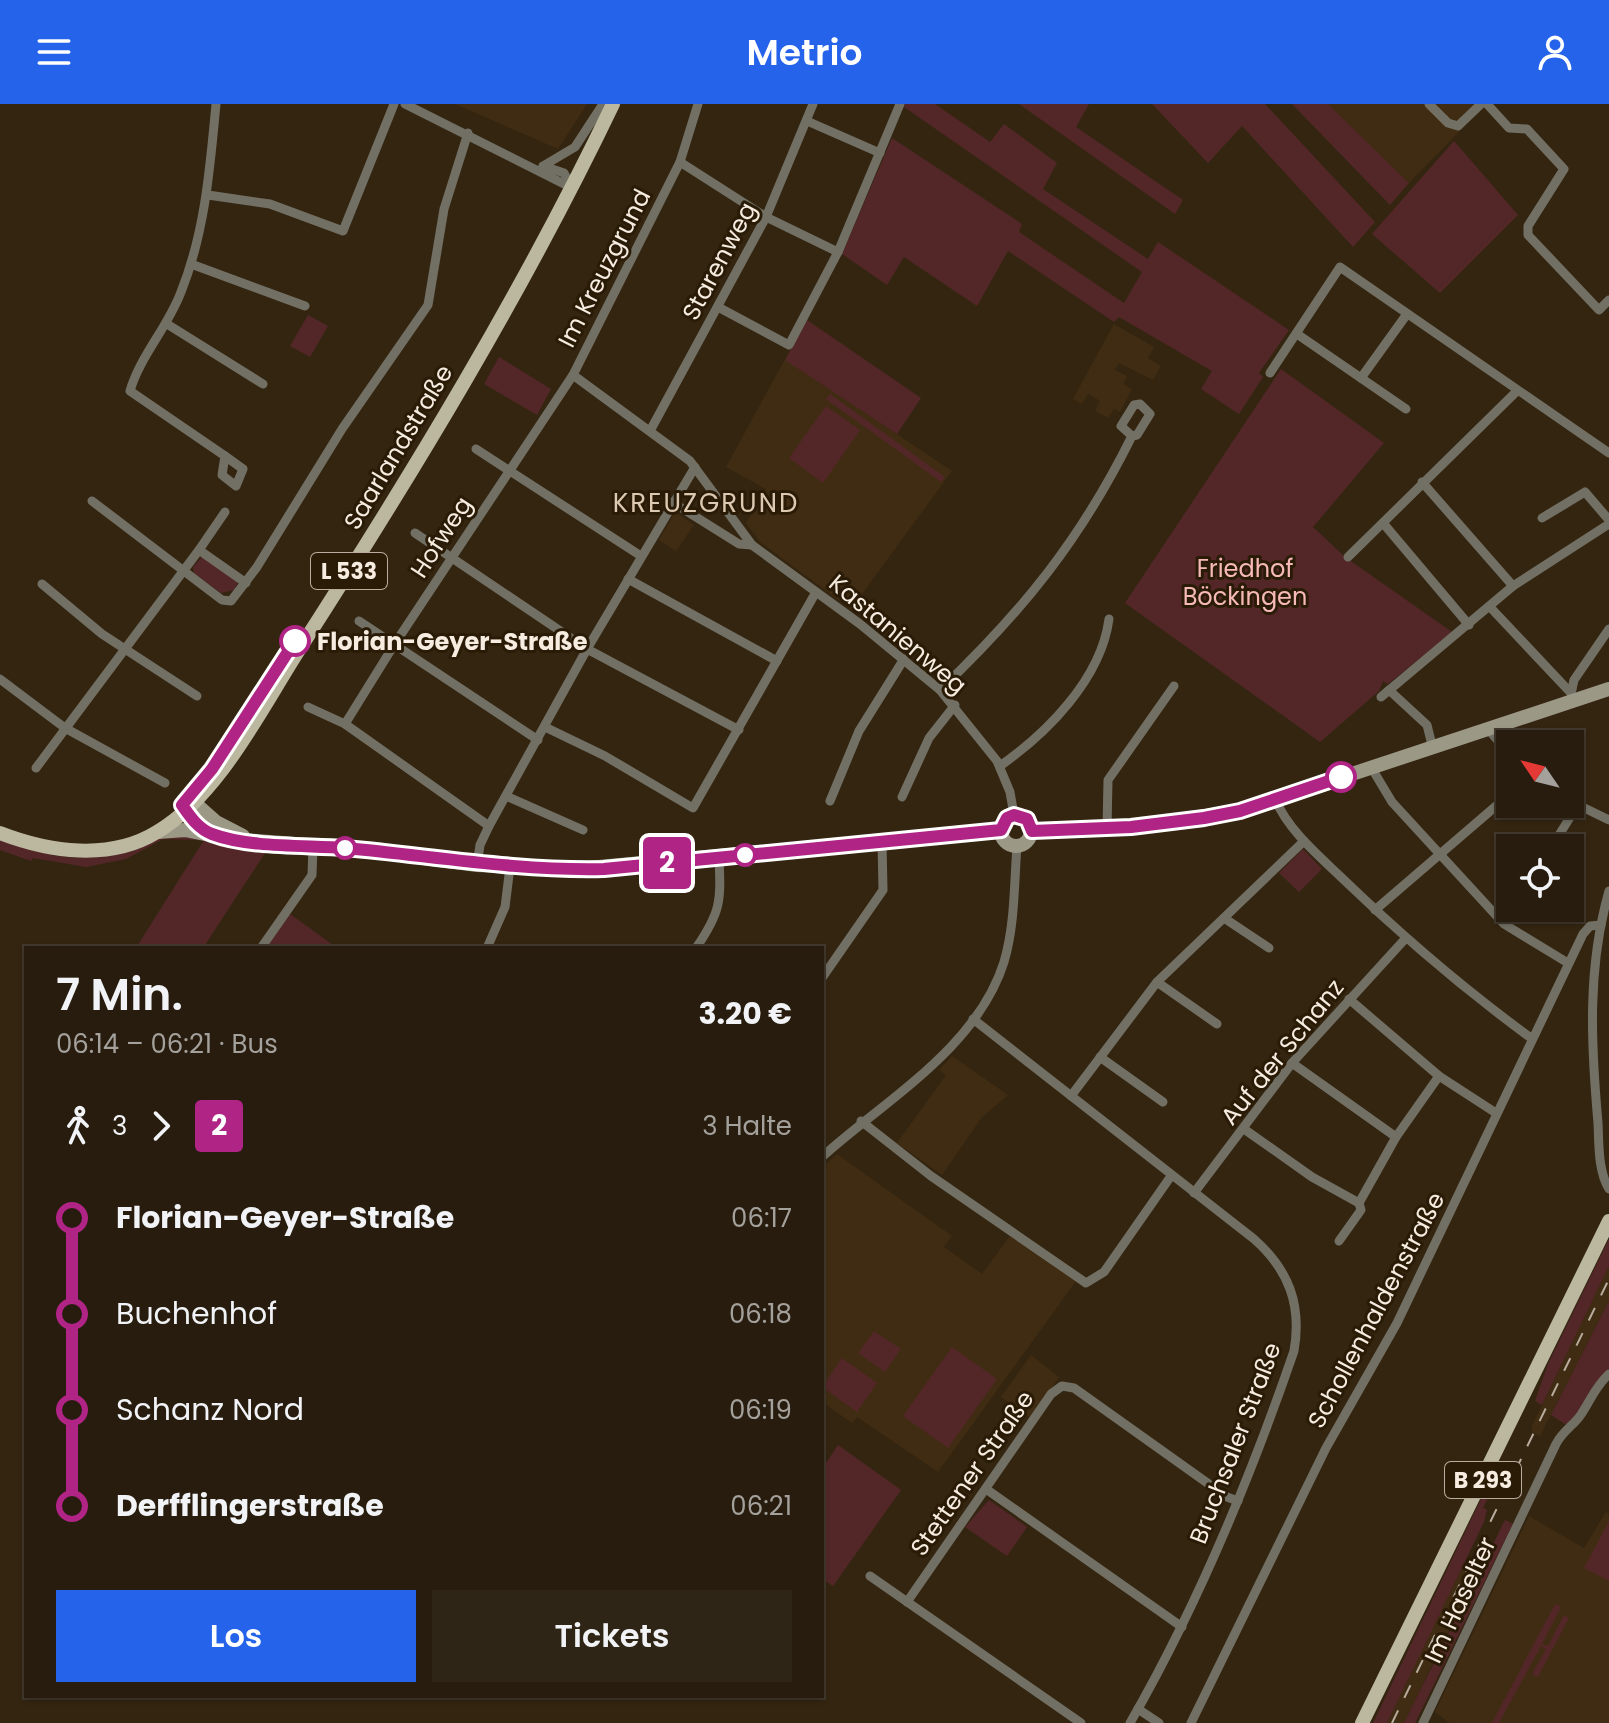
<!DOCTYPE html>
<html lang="de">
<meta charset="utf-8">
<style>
:root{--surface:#271c0d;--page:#2f2516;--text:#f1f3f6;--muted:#a4a19d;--line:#433a2e;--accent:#2563eb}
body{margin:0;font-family:Poppins,sans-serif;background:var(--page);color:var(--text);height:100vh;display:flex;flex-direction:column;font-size:30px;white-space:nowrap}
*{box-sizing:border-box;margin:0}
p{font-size:26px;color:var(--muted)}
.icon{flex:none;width:44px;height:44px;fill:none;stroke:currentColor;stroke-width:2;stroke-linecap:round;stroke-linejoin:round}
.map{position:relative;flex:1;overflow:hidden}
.panel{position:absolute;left:24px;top:842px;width:800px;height:752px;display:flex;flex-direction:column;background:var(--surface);border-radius:0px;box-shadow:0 2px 6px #0004,0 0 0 2px var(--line)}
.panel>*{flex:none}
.badge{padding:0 16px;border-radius:6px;font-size:28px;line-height:52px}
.needle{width:52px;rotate:305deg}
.buttons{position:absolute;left:1496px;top:626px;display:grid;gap:16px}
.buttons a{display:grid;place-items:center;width:88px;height:88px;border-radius:0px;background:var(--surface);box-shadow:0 2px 6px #0004,0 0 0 2px var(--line);font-size:40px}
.map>.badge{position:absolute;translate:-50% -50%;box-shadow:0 0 0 4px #fff}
.legs{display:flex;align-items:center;gap:12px;height:88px;padding:0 32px;font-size:26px}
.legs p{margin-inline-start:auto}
.summary{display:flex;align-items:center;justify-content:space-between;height:136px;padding:0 32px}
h1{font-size:44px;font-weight:600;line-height:60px}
.action{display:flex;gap:16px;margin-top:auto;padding:16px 32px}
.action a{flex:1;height:92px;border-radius:0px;background:var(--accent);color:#fff;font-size:32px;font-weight:600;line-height:92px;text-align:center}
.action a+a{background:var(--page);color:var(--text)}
ul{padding:0 32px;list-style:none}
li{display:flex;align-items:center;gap:28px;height:96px;font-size:30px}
li i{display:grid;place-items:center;width:12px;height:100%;margin:0 10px;background:currentColor}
li i::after{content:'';width:20px;height:20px;margin:-10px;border:6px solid;border-radius:50%;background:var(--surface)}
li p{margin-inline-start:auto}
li:first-child i{background:linear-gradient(#0000 50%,currentColor 0)}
li:last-child i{background:linear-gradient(currentColor 50%,#0000 0)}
header{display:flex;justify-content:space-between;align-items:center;height:104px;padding:0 32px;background:var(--accent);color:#fff;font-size:36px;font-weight:600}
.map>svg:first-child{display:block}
.built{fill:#402c12}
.green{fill:#532728}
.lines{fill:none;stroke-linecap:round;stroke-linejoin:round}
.minor{stroke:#727064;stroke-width:9}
.secondary{stroke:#9b9886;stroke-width:14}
.primary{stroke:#bcb8a0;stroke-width:14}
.rail{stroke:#b8ac9e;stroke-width:2;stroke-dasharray:14 14;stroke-linecap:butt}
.line-1-casing{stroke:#fff;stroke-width:18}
.line-1{stroke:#af2485;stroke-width:12}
.stop-1-dot{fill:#fff;stroke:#af2485;stroke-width:4}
.labels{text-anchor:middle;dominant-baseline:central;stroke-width:6;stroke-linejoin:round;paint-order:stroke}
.shield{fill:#2a1b07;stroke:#b9ad9f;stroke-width:2}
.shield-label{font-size:22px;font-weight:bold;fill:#f6ece0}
.street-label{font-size:24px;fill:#f6ece0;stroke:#2a1b07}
.park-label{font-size:24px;fill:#f6b9b8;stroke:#2a1b07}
.stop-label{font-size:24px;font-weight:bold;fill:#f6ece0;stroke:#2a1b07;text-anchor:start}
.neighbourhood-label{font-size:26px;letter-spacing:2px;fill:#ddc9b1;stroke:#2a1b07}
</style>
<header><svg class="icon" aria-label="menu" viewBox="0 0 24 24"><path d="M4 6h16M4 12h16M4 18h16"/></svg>Metrio<svg class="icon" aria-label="person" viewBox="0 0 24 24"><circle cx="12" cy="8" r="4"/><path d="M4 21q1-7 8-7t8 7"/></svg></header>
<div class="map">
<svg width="1609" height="1619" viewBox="0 0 1609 1619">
<rect width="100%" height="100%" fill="#342511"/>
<g class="built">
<polygon points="455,0 587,0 558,45"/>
<polygon points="1328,0 1486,0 1409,79"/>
<polygon points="1114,220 1154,243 1148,254 1161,262 1153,276 1119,259 1115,266 1127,272 1123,280 1132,285 1120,308 1114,305 1108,314 1095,307 1100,297 1088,290 1082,300 1073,295"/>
<polygon points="785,255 952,367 851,505 760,438 746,419 766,385 726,363"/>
<polygon points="675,408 694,421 676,447 659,436"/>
<polygon points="952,952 1008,991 982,1013 942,1071 897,1039 946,971 939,966"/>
<polygon points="837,1050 952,1132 944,1143 982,1170 1010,1132 1076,1177 938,1368 857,1313 852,1319 822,1298 822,1064"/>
<polygon points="1609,1162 1609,1197 1540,1332 1532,1328 1532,1322"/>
<polygon points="1031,1251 1059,1273 1031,1314 1001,1293"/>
<polygon points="1606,1408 1609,1410 1609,1619 1449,1619 1435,1608 1529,1412 1584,1444"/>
<polygon points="1462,1462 1476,1469 1415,1597 1404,1619 1387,1619"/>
</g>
<g class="green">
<polygon points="905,0 935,0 990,38 1004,20 1057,59 1043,85 1148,155 1158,138 1289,226 1259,269 1263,273 1239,310 1201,285 1212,267 1119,213 1114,218 1008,147 977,202 904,153 887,181 842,150 892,34 1022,120 1019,128 1124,199 1142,168 904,3"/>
<polygon points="1019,0 1089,0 1076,23 1183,96 1175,110"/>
<polygon points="1152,0 1265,0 1375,118 1353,143 1242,22 1208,59"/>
<polygon points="1292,0 1328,0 1409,79 1390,101"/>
<polygon points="1454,37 1518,111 1440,189 1372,130"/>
<polygon points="308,211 328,222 310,253 290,242"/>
<polygon points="807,216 921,294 897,330 785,256"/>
<polygon points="499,253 551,285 537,311 484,280"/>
<polygon points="1281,265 1384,339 1313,423 1345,453 1452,528 1388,580 1383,577 1379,587 1320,638 1125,499"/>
<polygon points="830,290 945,373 941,378 826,295"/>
<polygon points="826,302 860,326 823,379 789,354"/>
<polygon points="202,453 238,478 234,486 221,489 194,469 193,463"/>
<path d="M169,730C202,735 234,743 267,746L203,844H136L204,736L163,735L126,755L86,763L33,754L31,757L0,746V736C70,761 102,760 169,730Z"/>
<polygon points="1303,745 1322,765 1299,788 1279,769"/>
<polygon points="290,810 337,844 266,844"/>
<polygon points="1609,1135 1609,1162 1542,1301 1535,1297 1548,1260"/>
<polygon points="1609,1197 1609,1270 1568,1322 1551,1311"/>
<polygon points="874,1227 901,1245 885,1268 858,1249"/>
<polygon points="952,1243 997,1275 948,1344 903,1312"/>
<polygon points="842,1254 877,1279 857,1308 822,1283"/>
<polygon points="838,1341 901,1386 833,1482 822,1475 822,1365"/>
<polygon points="1498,1360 1503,1362 1483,1404 1487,1406 1484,1418 1387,1619 1373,1619"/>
<polygon points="989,1396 1027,1423 1007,1452 965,1423"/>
<polygon points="1505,1416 1513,1420 1415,1619 1404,1619"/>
<polygon points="1609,1417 1609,1477 1584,1464"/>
<polygon points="1555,1500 1561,1503 1542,1540 1548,1542 1564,1511 1569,1514 1538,1573 1532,1570 1546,1545 1541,1542 1499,1619 1492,1619"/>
</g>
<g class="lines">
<g class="minor">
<path d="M216,0C210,64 205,128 181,188C168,223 140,252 130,287L225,352"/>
<polyline points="405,0 572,84"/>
<polyline points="1429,0 1448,19 1458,22 1481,0"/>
<polyline points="1487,0 1509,24 1527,25 1564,65 1528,122 1528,131 1599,206 1609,196"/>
<polyline points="807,17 880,49"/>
<polyline points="680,58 766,113 838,148"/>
<polyline points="543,62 575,43 603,0"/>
<polyline points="543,62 564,69 572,84"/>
<polyline points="208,91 270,100 343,127 394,0"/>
<polyline points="191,160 305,202"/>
<polyline points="718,203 789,241 838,148 900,0"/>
<polyline points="167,220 263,280"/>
<polyline points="1297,230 1406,305"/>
<polyline points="1270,269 1340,163 1609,349"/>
<polyline points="573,271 690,357 752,441 860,520 940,586 997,657 1010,688 1014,711"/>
<polyline points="1361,274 1407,210"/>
<polyline points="650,327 766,113 813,0"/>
<polyline points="476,345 641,452"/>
<polygon points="225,352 243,365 236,382 222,371"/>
<polyline points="1422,378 1513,482"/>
<polyline points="92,397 222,496 231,497 257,463 342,325 428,201 444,105 468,29"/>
<polyline points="672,398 739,440 752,441"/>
<polyline points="1542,414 1585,388 1609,416"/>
<polyline points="1383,419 1469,521"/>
<polyline points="415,429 587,545 739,626"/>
<polyline points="199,446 225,408"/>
<polyline points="1348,453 1517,287"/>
<polyline points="628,475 777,557"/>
<polyline points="42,480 102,530 197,592"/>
<polyline points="1490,503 1570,588"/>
<polyline points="359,517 538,636"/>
<polyline points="0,575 65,624 165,679"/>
<path d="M940,586C1023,507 1081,435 1132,332L1137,331L1150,310L1140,300L1134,301L1121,322L1132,332"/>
<polyline points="1389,586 1427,621 1433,645"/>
<polyline points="1571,590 1574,576 1609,525"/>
<polyline points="1381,593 1513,482 1609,420"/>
<polyline points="308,603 345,620 489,722"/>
<polyline points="345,620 394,541 573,271 680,58 698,0"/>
<polyline points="545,623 605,652 693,704 816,488"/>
<polyline points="1489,626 1510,651"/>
<path d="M1000,662C1047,629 1101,575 1109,515"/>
<polyline points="1371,663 1392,698 1504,820 1568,859"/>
<polyline points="36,664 199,446 246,479"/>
<polyline points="506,692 583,726"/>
<polyline points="902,693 929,634 955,601"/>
<path d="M1275,695C1289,727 1317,750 1342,774C1402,832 1464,885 1531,934"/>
<polyline points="830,697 859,627 904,555"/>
<polyline points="1570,697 1609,716"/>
<polyline points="1107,724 1108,676 1174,582"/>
<polyline points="1551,744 1577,702"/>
<polyline points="477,761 480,741 489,722 587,545 695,363"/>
<path d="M1609,787C1587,864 1591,940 1598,1019C1599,1041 1598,1067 1609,1085"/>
<polyline points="1375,806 1510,690"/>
<polyline points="1224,814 1269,844"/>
<polyline points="261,844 312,771 313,742"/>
<polyline points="487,844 505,803 510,763"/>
<path d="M696,844C721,808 721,797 719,754"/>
<polyline points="822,874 883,786 882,738"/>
<polyline points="1157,878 1217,920"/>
<polyline points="1349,895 1439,972 1496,1009"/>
<path d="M973,915L1254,1135C1289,1166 1302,1201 1294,1247C1250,1375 1198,1501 1130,1619"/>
<polyline points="1100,953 1163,998"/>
<polyline points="1292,959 1396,1033"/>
<polyline points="1071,992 1157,878 1304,737"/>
<polyline points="861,1017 931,1072 1086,1179 1104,1168 1171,1072"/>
<polyline points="1244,1025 1312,1073 1359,1099"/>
<path d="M822,1053C885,996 977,944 1004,858C1015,821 1014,781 1017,742"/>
<polyline points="1194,1089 1292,959 1405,835"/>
<polyline points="1339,1137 1361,1106 1359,1099 1396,1033 1439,972"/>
<polyline points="986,1385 1182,1523"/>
<polyline points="870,1472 1081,1619"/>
<polyline points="907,1498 1051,1290 1062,1282 1074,1284 1227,1393 1238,1397"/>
<polyline points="1138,1605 1159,1619"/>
<polyline points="1191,1619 1326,1344 1397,1219 1583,830 1590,822 1601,821"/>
<path d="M1423,1619L1556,1340C1564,1325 1575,1321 1582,1309C1591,1295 1596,1282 1609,1270"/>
</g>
<g class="secondary">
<polyline points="189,694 216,718 243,732"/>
<circle cx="1016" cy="727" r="15"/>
<polyline points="1032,727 1131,723 1240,707 1609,585"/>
<polyline points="158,728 185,726 229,735 348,744 477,761 577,765 1001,726"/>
</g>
<g class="primary">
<path d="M0,729C49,748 110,757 157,728C218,692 260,607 297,549C411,372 522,190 613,0"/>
<polyline points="1362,1619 1609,1117"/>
</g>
<polyline class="rail" points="1392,1619 1609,1175"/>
</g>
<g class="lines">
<g class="line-1-casing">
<path id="line-1" d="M295,537L212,665L182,701C190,712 198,725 212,730C249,744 306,741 346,744C433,752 516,767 604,765L1001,726L1007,714L1014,711L1027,715L1032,727L1131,723L1204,714L1240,707L1341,673"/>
</g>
<use href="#line-1" class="line-1"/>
</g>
<g class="stop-1-dot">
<circle cx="295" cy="537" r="14"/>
<circle cx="1341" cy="673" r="14"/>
<circle cx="345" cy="744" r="10"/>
<circle cx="745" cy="751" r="10"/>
</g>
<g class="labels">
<g class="shield">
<rect x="311" y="449" width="76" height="36" rx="6"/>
<rect x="1445" y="1358" width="76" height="36" rx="6"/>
</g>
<g class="shield-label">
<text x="349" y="467">L 533</text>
<text x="1483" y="1376">B 293</text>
</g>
<g class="street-label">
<text transform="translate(719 157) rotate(-62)">Starenweg</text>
<text transform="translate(604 164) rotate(-63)">Im Kreuzgrund</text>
<text transform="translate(398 343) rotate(-59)">Saarlandstraße</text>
<text transform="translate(441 433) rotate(-57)">Hofweg</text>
<text transform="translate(898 530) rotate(40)">Kastanienweg</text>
<text transform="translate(1282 948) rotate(-51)">Auf der Schanz</text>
<text transform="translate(1376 1206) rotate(-62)">Schollenhaldenstraße</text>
<text transform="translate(1235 1339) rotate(-69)">Bruchsaler Straße</text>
<text transform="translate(972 1369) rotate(-55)">Stettener Straße</text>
<text transform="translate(1460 1496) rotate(-65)">Im Haselter</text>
</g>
<g class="park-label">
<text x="1245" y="464">Friedhof<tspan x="1245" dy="28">Böckingen</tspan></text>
</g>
<g class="stop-label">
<text x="317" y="537">Florian-Geyer-Straße</text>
</g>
<g class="neighbourhood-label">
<text x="706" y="399">KREUZGRUND</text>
</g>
</g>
</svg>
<div class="buttons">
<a><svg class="needle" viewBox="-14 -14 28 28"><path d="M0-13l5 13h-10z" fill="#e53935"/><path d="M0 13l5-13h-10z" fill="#a4a19d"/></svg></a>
<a><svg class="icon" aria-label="locate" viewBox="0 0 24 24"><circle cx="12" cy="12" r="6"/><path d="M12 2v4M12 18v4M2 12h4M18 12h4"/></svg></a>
</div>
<b class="badge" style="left:667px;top:759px;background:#af2485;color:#fff">2</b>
<section class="panel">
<div class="summary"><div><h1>7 Min.</h1><p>06:14 – 06:21 · Bus</p></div><b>3.20 €</b></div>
<div class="legs"><svg class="icon" aria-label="walk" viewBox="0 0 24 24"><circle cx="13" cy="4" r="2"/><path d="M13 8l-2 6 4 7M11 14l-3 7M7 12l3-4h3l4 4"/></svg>3<svg class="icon" aria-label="forward" viewBox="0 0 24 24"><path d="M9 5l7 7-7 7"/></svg><b class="badge" style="background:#af2485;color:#fff">2</b><p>3 Halte</p></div>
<ul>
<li><i style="color:#af2485"></i><b>Florian-Geyer-Straße</b><p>06:17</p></li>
<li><i style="color:#af2485"></i><span>Buchenhof</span><p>06:18</p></li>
<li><i style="color:#af2485"></i><span>Schanz Nord</span><p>06:19</p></li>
<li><i style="color:#af2485"></i><b>Derfflingerstraße</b><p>06:21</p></li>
</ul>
<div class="action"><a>Los</a><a>Tickets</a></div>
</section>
</div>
